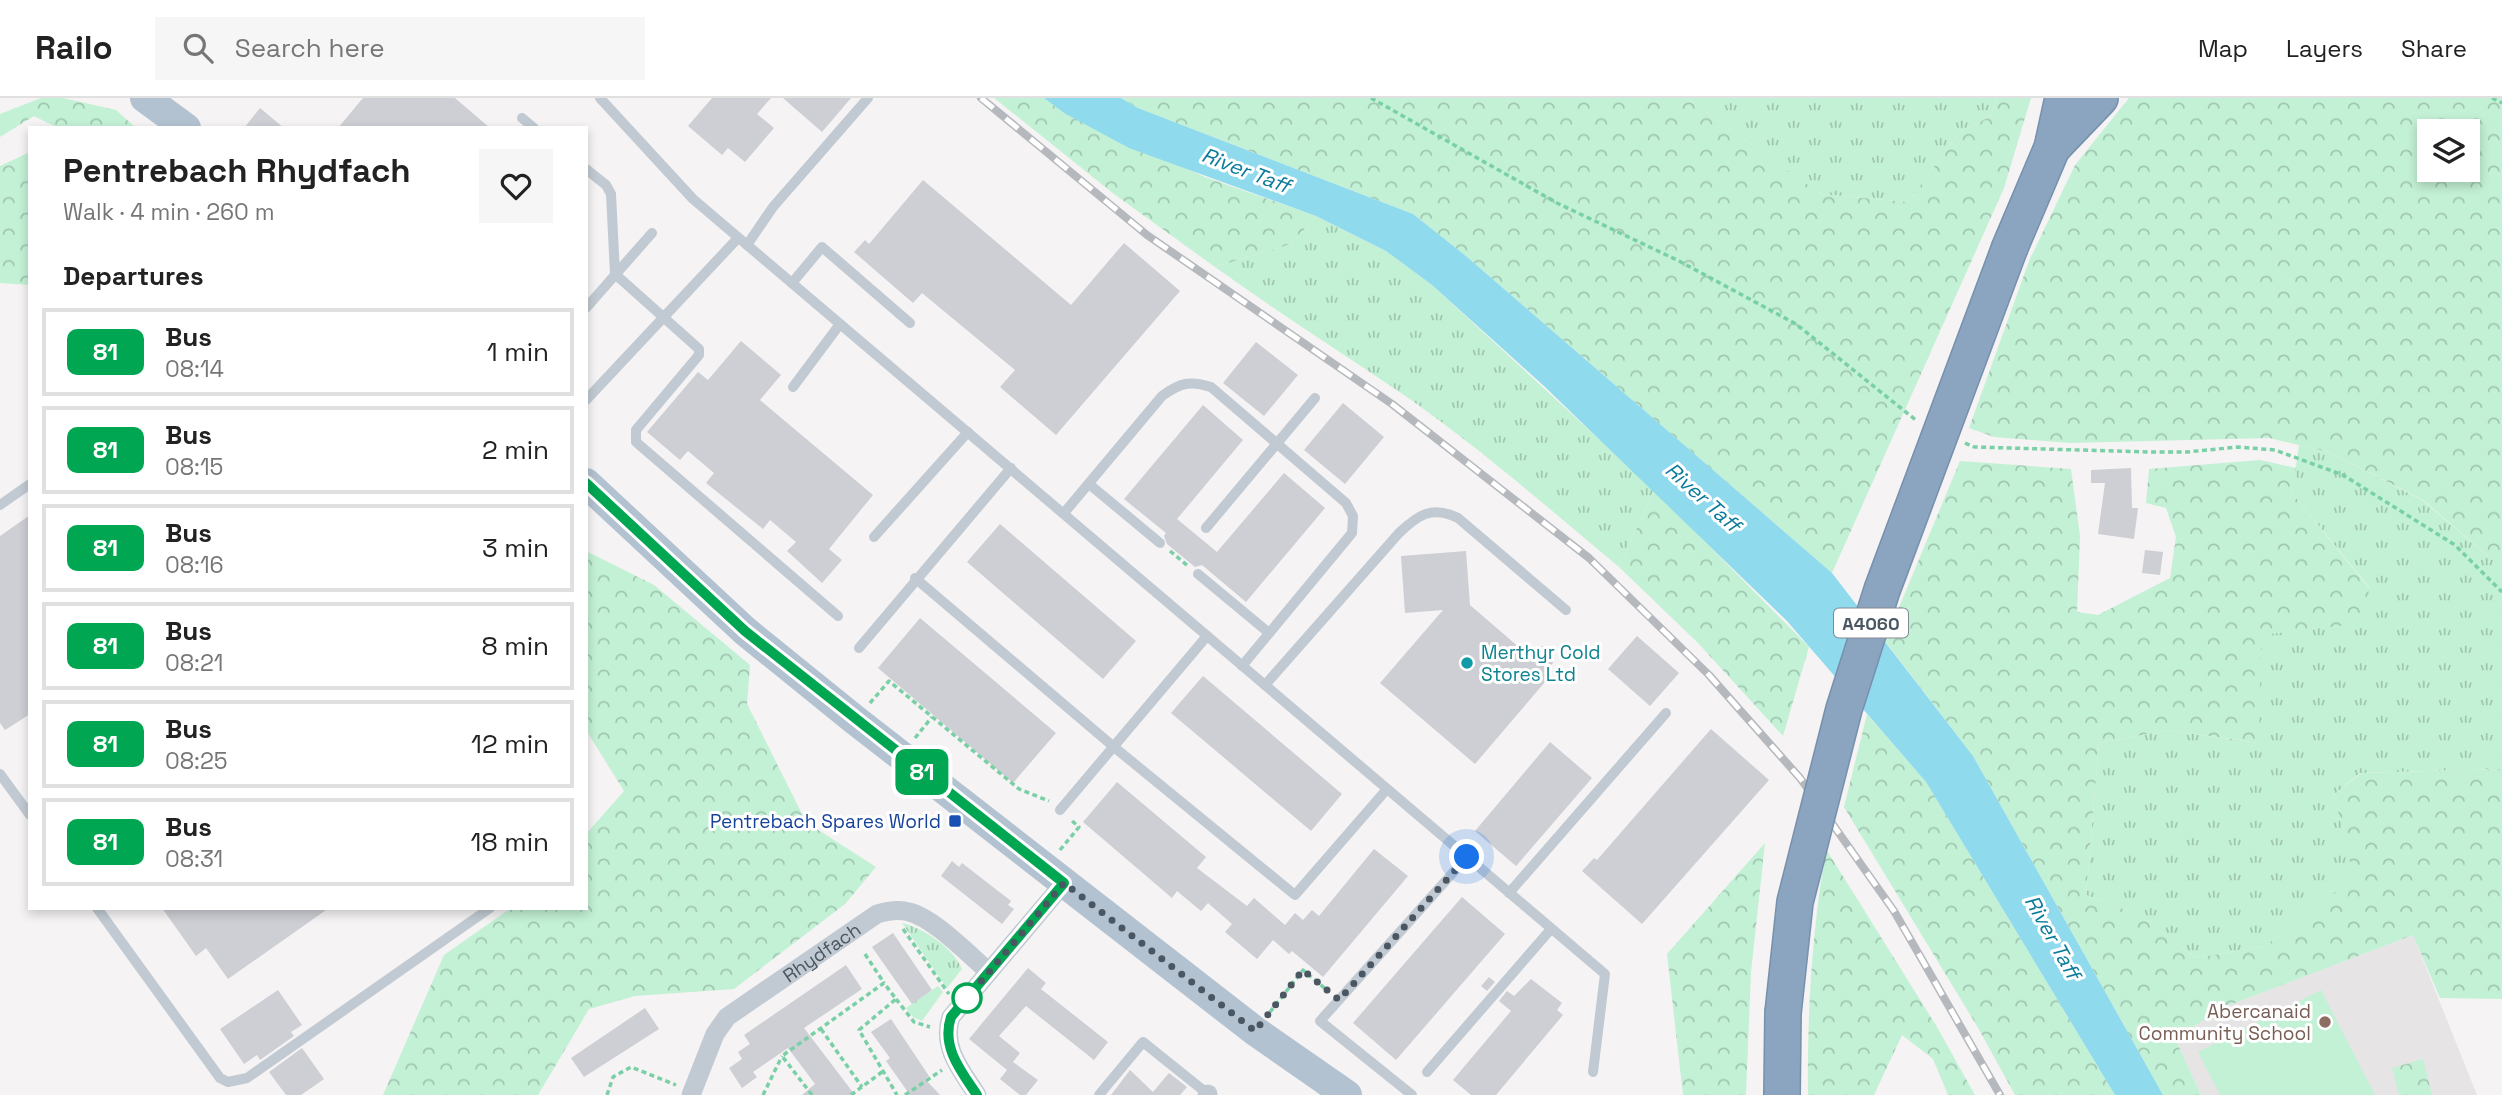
<!DOCTYPE html>
<meta charset="utf-8">
<style>
:root{--surface:#fff;--page:#f6f6f6;--text:#222;--muted:#767676;--line:#e0e0e0}
body{margin:0;font-family:"Space Grotesk",sans-serif;background:var(--page);color:var(--text);height:100vh;display:flex;flex-direction:column;font-size:26px;white-space:nowrap}
*{box-sizing:border-box;margin:0}
p{font-size:23px;color:var(--muted)}
.icon{flex:none;width:38px;height:38px;fill:none;stroke:currentColor;stroke-width:2;stroke-linecap:round;stroke-linejoin:round}
.map{position:relative;flex:1;overflow:hidden}
.side{position:absolute;left:28px;top:28px;width:560px;height:784px;display:flex;flex-direction:column;background:var(--surface);border-radius:0px;box-shadow:0 4px 10px #0003}
.side>*{flex:none}
.badge{padding:0 14px;border-radius:10px;font-size:24px;line-height:46px}
.fabs{position:absolute;left:2417px;top:21px;display:grid;gap:14px}
.fabs a{display:grid;place-items:center;width:63px;height:63px;border-radius:0px;background:var(--surface);box-shadow:0 4px 10px #0003;font-size:35px}
.you{position:absolute;width:35px;height:35px;margin:-18px;border:5px solid #fff;border-radius:50%;background:#1a73e8;box-shadow:0 0 0 10px #1a73e833}
.map>.badge{position:absolute;translate:-50% -50%;box-shadow:0 0 0 4px #fff}
h2{padding:0 35px;font-size:26px;line-height:63px}
.round{display:grid;place-items:center;flex:none;width:74px;height:74px;border-radius:0px;background:var(--page)}
.headline{display:flex;align-items:center;justify-content:space-between;height:119px;padding:0 35px}
h1{font-size:33px;font-weight:800;line-height:52px}
ul{padding:0;list-style:none}
li{display:flex;align-items:center;gap:21px;height:88px;margin:0 14px 10px;padding:0 21px;border:4px solid var(--line);border-radius:0px}
li div{flex:1}
li b{display:block;font-size:26px}
li em{font-style:normal}
li .badge{min-width:77px;font-weight:700;text-align:center}
header{display:flex;align-items:center;gap:42px;box-sizing:border-box;height:98px;padding:0 35px;background:var(--surface);border-bottom:2px solid var(--line)}
header strong{font-size:33px}
nav{display:flex;gap:38px;margin-inline-start:auto;font-size:24px}
.search{width:490px;height:63px;background:var(--page);display:flex;align-items:center;gap:18px;box-sizing:border-box;padding:0 24px;border-radius:0px;color:var(--muted);font-size:26px}
.map>svg:first-child{display:block}
.education{fill:#e6e4e5}
.grass{fill:url(#grass-tufts)}
.forest{fill:url(#forest-crowns);fill-rule:evenodd}
.garden{fill:#c3f1d5}
.water{fill:#90daee}
.building{fill:#cdcfd5}
.lines{fill:none;stroke-linecap:round;stroke-linejoin:round}
.highway-casing{stroke:#7690ad;stroke-width:38}
.path{stroke:#7ad0a6;stroke-width:3.5;stroke-dasharray:5 3.5;stroke-linecap:butt}
.lane{stroke:#c1cad2;stroke-width:10}
.street{stroke:#c1cad2;stroke-width:19}
.primary{stroke:#b3c2d1;stroke-width:30}
.highway{stroke:#8ba5c1;stroke-width:35}
.rail-casing{stroke:#b5b8bd;stroke-width:8}
.rail{stroke:#fff;stroke-width:5;stroke-dasharray:16;stroke-linecap:butt}
.highway-bridge-casing{stroke:#7690ad;stroke-width:38;stroke-linecap:butt}
.highway-bridge{stroke:#8ba5c1;stroke-width:35}
.line-casing{stroke:#fff;stroke-width:16}
.line{stroke:#00a651;stroke-width:10}
.walk{stroke:#4a5661;stroke-width:7;stroke-dasharray:0 12.6}
.culture-dot{fill:#0f9aa8;stroke:#fff;stroke-width:2.5}
.transit-dot{fill:#1a4fb4;stroke:#fff;stroke-width:2.5}
.stop-dot{fill:#fff;stroke:#00a651;stroke-width:3.5}
.education-dot{fill:#8d6e63;stroke:#fff;stroke-width:2.5}
.labels{text-anchor:middle;dominant-baseline:central;stroke-width:6;stroke-linejoin:round;paint-order:stroke}
.shield{fill:#fff;stroke:#808990;stroke-width:2}
.shield-label{font-size:18px;font-weight:bold;fill:#4a5661}
.culture-label{font-size:19px;fill:#0d838f;stroke:#fff;text-anchor:start}
.transit-label{font-size:19px;fill:#164399;stroke:#fff;text-anchor:end}
.street-label{font-size:19px;fill:#4a5661;stroke:#fff}
.education-label{font-size:19px;fill:#785e54;stroke:#fff;text-anchor:end}
.water-label{font-size:21px;font-style:italic;fill:#0c7c9b;stroke:#fff}
</style>
<header>
<strong>Railo</strong>
<div class="search"><svg class="icon" aria-label="search" viewBox="0 0 24 24"><circle cx="10" cy="10" r="6"/><path d="M15 15l6 6"/></svg>Search here</div>
<nav><a>Map</a><a>Layers</a><a>Share</a></nav>
</header>
<div class="map">
<svg width="2502" height="997" viewBox="0 0 2502 997">
<defs>
<pattern id="grass-tufts" width="24" height="20" patternUnits="userSpaceOnUse" patternTransform="scale(1.75)"><rect width="24" height="20" fill="#c3f1d5"/><path d="M3 7l-1-3M5 7V3M7 7l1-3M15 17l-1-3M17 17v-4M19 17l1-3" fill="none" stroke="#a0c6b0"/></pattern>
<pattern id="forest-crowns" width="20" height="18" patternUnits="userSpaceOnUse" patternTransform="scale(1.75)"><rect width="20" height="18" fill="#c3f1d5"/><path d="M2 6a3 3 0 1 1 6 0M12 15a3 3 0 1 1 6 0" fill="none" stroke="#a0c6b0"/></pattern>
</defs>
<rect width="100%" height="100%" fill="#f5f3f3"/>
<polygon class="education" points="2413,837 2477,997 2201,997 2175,940 2227,908"/>
<g class="grass">
<polygon points="1686,0 1996,0 1991,18 1959,35 1908,104 1821,96"/>
<path d="M1316,118L1386,153L1432,187L1654,392L1619,469C1548,410 1478,348 1401,295C1339,253 1276,213 1215,169L1291,146Z"/>
<polygon points="2299,347 2329,354 2422,402 2494,463 2502,463 2502,671 2360,675 2334,697 2355,781 2265,848 2196,860 2139,817 2086,797 2099,645 2168,632 2258,645 2261,537 2369,489 2292,395"/>
<path d="M902,825C924,830 954,851 962,871L947,890Z"/>
<polygon points="938,888 943,894 922,923 913,919 906,910"/>
</g>
<g class="forest">
<polygon points="41,0 63,0 116,12 136,30 58,30 34,18 0,39 0,16"/>
<polygon points="994,0 1044,0 1064,15 1205,79 1316,118 1291,146 1215,169 1114,96"/>
<polygon points="1121,0 1686,0 1821,96 1908,104 1959,35 1991,18 1996,0 2031,0 2004,90 1832,475 1466,158 1413,116 1138,10"/>
<path d="M2129,0H2502V463H2494L2423,402L2329,354L2269,340L2070,345L1994,339L1969,330L2029,163L2075,67ZM2429,33H2468V72H2429Z"/>
<polygon points="30,54 30,187 0,185 0,68"/>
<polygon points="2260,362 2296,370 2292,395 2369,490 2365,525 2261,537 2259,645 2168,632 2099,645 2086,797 2139,817 2196,860 2265,848 2354,781 2334,697 2361,675 2502,671 2502,901 2440,900 2413,837 2227,908 2175,940 2201,997 2163,997 1973,658 1885,543 1960,363 2071,371 2080,438 2077,514 2098,517 2170,480 2176,439 2166,410 2146,405 2149,371"/>
<polygon points="1654,392 1809,549 1783,638 1698,545 1619,469"/>
<polygon points="586,453 654,487 750,567 747,606 806,724 876,769 845,806 734,891 635,898 589,911 538,997 383,997 444,857 511,810 586,810 586,736 624,693 586,632"/>
<polygon points="1867,616 1926,684 2115,997 2015,997 1977,928 1844,709"/>
<polygon points="1765,745 1751,874 1746,997 1683,997 1667,856"/>
<path d="M1826,751L1937,929L1975,997H1948L1933,961L1902,937L1874,997H1808C1807,914 1812,833 1826,751Z"/>
<polygon points="2423,961 2432,997 2399,997 2392,970"/>
</g>
<polygon class="garden" points="2321,892 2375,997 2220,997 2198,954"/>
<polygon class="water" points="1044,0 1121,0 1138,10 1413,116 1466,158 1832,475 1973,658 2163,997 2115,997 1926,684 1787,523 1544,288 1432,187 1386,153 1316,118 1129,50 1064,15"/>
<g class="building">
<polygon points="363,0 455,0 490,30 338,30"/>
<polygon points="712,0 771,0 757,16 774,30 745,64 728,50 722,57 688,28"/>
<polygon points="783,0 851,0 822,34"/>
<polygon points="260,10 284,30 244,30"/>
<polygon points="923,82 1071,207 1124,145 1180,193 1056,337 1000,289 1015,272 922,195 913,205 854,154 865,142 869,146"/>
<polygon points="741,243 781,277 760,302 873,397 829,451 842,462 822,485 787,453 796,444 770,422 763,431 706,385 714,375 688,353 680,362 647,334 698,274 708,282"/>
<polygon points="1256,244 1298,277 1264,318 1223,285"/>
<polygon points="1343,305 1384,339 1345,386 1304,352"/>
<polygon points="1203,307 1243,342 1177,421 1217,454 1284,375 1325,410 1246,504 1202,467 1195,469 1167,446 1164,438 1166,435 1124,401"/>
<polygon points="2131,370 2132,410 2138,410 2134,441 2098,436 2105,385 2091,385 2091,372"/>
<polygon points="30,417 30,616 5,632 0,625 0,438"/>
<polygon points="1000,426 1136,543 1103,581 967,464"/>
<polygon points="2145,452 2163,454 2160,477 2142,475"/>
<polygon points="1466,453 1470,507 1528,557 1535,549 1544,548 1552,555 1553,565 1546,573 1551,577 1475,666 1380,585 1443,512 1405,515 1401,458"/>
<polygon points="920,520 1056,635 1013,685 878,570"/>
<polygon points="1637,538 1679,575 1650,608 1608,571"/>
<polygon points="1203,578 1342,696 1311,733 1171,615"/>
<polygon points="1711,631 1769,682 1642,826 1582,773 1594,760 1597,762"/>
<polygon points="1550,644 1592,680 1516,768 1475,733"/>
<polygon points="1117,684 1206,759 1197,770 1247,808 1254,800 1285,827 1295,815 1303,822 1312,812 1319,818 1374,751 1408,778 1323,879 1292,853 1289,856 1273,842 1257,861 1225,834 1232,826 1208,805 1201,813 1177,793 1172,800 1083,724"/>
<polygon points="952,763 959,769 962,765 1011,803 1008,807 1014,811 1002,826 941,778"/>
<polygon points="1462,799 1505,836 1396,962 1353,925"/>
<polygon points="162,810 329,810 228,881 206,850 196,858"/>
<polygon points="893,835 932,892 912,906 872,849"/>
<polygon points="846,867 862,891 804,930 855,997 802,997 815,986 788,950 753,974 757,979 742,990 729,970 742,961 738,954 750,946 744,937"/>
<polygon points="1028,870 1046,885 1041,891 1108,944 1094,962 1026,908 999,938 1020,955 1013,964 1038,982 1026,997 1020,997 1000,981 1007,972 969,941"/>
<polygon points="1489,879 1495,884 1487,893 1481,888"/>
<polygon points="1531,881 1562,905 1557,912 1563,917 1496,997 1471,997 1453,982 1511,913 1499,903 1507,893 1514,898"/>
<polygon points="278,892 302,927 291,934 294,938 260,962 257,957 244,966 220,931"/>
<polygon points="645,910 659,931 584,979 571,960"/>
<polygon points="891,921 929,978 925,981 940,997 910,997 886,963 890,960 871,934"/>
<polygon points="302,950 324,981 301,997 286,997 269,974"/>
<polygon points="1130,972 1153,994 1169,975 1187,989 1180,997 1111,997"/>
</g>
<g class="lines">
<g class="highway-casing">
<g id="highway">
<polyline points="2052,50 2100,0"/>
<polyline points="2010,149 2052,50 2063,0"/>
<polyline points="1782,997 1783,915"/>
</g>
</g>
<g class="path">
<polyline points="1371,0 1557,105 1679,163 1796,226 1917,323"/>
<polyline points="2492,0 2502,5"/>
<polyline points="1965,345 1974,349 2149,354 2187,354 2238,349 2275,352 2343,377 2455,447 2502,494"/>
<polyline points="1170,453 1188,468"/>
<polyline points="870,605 889,583 1019,691 1049,703"/>
<polyline points="915,640 932,619"/>
<polyline points="1060,752 1079,729 1071,722"/>
<polyline points="903,831 949,896"/>
<polyline points="865,856 884,885"/>
<polyline points="896,901 914,924 930,929"/>
<polyline points="1270,914 1303,872 1329,894"/>
<polyline points="821,931 862,989"/>
<polyline points="607,997 613,979 631,969 676,987"/>
<polyline points="763,997 782,958"/>
<polyline points="812,997 782,958 884,885 896,901 859,932 897,997"/>
<polyline points="851,997 882,974"/>
<polyline points="905,997 942,972"/>
</g>
<g class="lane">
<polyline points="600,0 693,101 1605,876 1593,974"/>
<polyline points="522,20 534,30"/>
<polyline points="586,71 606,87 611,96 615,176 699,251 699,257 636,332 636,344 838,518"/>
<polyline points="747,147 773,109 868,0"/>
<polyline points="792,185 822,149 910,225"/>
<polyline points="586,210 652,135"/>
<polyline points="793,289 840,226"/>
<polyline points="586,302 738,140"/>
<polyline points="1089,386 1160,445"/>
<polyline points="0,407 30,386"/>
<path d="M1064,415L1162,298C1180,285 1190,282 1211,289L1346,405L1353,418L1352,435L1242,568"/>
<polyline points="1206,430 1315,300"/>
<polyline points="874,439 968,334"/>
<polyline points="1198,476 1269,535"/>
<polyline points="915,480 1114,649 1295,797 1387,691"/>
<polyline points="859,550 1011,370"/>
<path d="M1265,587L1399,435C1418,417 1432,407 1458,420L1566,512"/>
<polyline points="0,676 30,717"/>
<polyline points="1060,712 1207,538"/>
<polyline points="1509,795 1666,615"/>
<polyline points="97,810 220,980 228,984 247,980 490,810"/>
<polyline points="1427,974 1551,831"/>
<polyline points="1099,997 1143,944 1209,997"/>
<polyline points="1412,997 1320,923 1467,759"/>
</g>
<g class="street">
<path id="s1" d="M691,997L715,936L727,919L877,816C887,813 899,811 909,814C934,820 969,857 989,874"/>
<path d="M977,997C961,972 941,949 951,919L1064,785"/>
<polyline points="1207,997 1208,996"/>
</g>
<g class="primary">
<polyline points="145,0 186,30"/>
<polyline points="586,385 745,533 855,622 1255,933 1347,997"/>
</g>
<use href="#highway" class="highway"/>
<g class="rail-casing">
<polyline id="rail" points="981,0 1147,137 1392,306 1589,460 1709,577 1800,680 1894,813 2000,997"/>
</g>
<use href="#rail" class="rail"/>
<g class="highway-bridge-casing">
<polyline id="highway-bridge" points="1783,915 1795,804 1844,611 1882,492 2010,149"/>
</g>
<use href="#highway-bridge" class="highway-bridge"/>
</g>
<g class="lines">
<g class="line-casing">
<path id="line" d="M586,385L745,533L1064,785L951,919C941,949 961,973 977,997"/>
</g>
<use href="#line" class="line"/>
<polyline class="walk" points="967,900 962,906 1064,785 1255,933 1303,872 1339,902 1467,759"/>
</g>
<circle class="culture-dot" cx="1467" cy="565" r="7"/>
<rect class="transit-dot" x="948" y="716" width="14" height="14" rx="3.5"/>
<circle class="stop-dot" cx="967" cy="900" r="14"/>
<circle class="education-dot" cx="2325" cy="924" r="7"/>
<g class="labels">
<rect class="shield" x="1834" y="510.5" width="74" height="29" rx="5"/>
<g class="shield-label">
<text x="1871" y="525">A4060</text>
</g>
<g class="culture-label">
<text x="1481" y="554">Merthyr Cold<tspan x="1481" dy="22">Stores Ltd</tspan></text>
</g>
<g class="transit-label">
<text x="941" y="723">Pentrebach Spares World</text>
</g>
<g class="street-label">
<text stroke="none"><textPath href="#s1" startOffset="201">Rhydfach</textPath></text>
</g>
<g class="education-label">
<text x="2311" y="913">Abercanaid<tspan x="2311" dy="22">Community School</tspan></text>
</g>
<g class="water-label">
<text transform="translate(1246 72) rotate(21)">River Taff</text>
<text transform="translate(1703 399) rotate(42)">River Taff</text>
<text transform="translate(2053 839) rotate(61)">River Taff</text>
</g>
</g>
</svg>
<div class="fabs">
<a><svg class="icon" aria-label="layers" viewBox="0 0 24 24"><path d="M12 4l9 5-9 5-9-5zM3 14l9 5 9-5"/></svg></a>
</div>
<div class="you" style="left:1467px;top:759px"></div>
<b class="badge" style="left:922px;top:674px;background:#00a651;color:#fff">81</b>
<section class="side">
<div class="headline"><div><h1>Pentrebach Rhydfach</h1><p>Walk · 4 min · 260 m</p></div><a class="round"><svg class="icon" aria-label="heart" viewBox="0 0 24 24"><path d="M12 20l-8-8c-3-5 5-10 8-4 3-6 11-1 8 4z"/></svg></a></div>
<h2>Departures</h2>
<ul>
<li><span class="badge" style="background:#00a651;color:#fff">81</span><div><b>Bus</b><p>08:14</p></div><em>1 min</em></li>
<li><span class="badge" style="background:#00a651;color:#fff">81</span><div><b>Bus</b><p>08:15</p></div><em>2 min</em></li>
<li><span class="badge" style="background:#00a651;color:#fff">81</span><div><b>Bus</b><p>08:16</p></div><em>3 min</em></li>
<li><span class="badge" style="background:#00a651;color:#fff">81</span><div><b>Bus</b><p>08:21</p></div><em>8 min</em></li>
<li><span class="badge" style="background:#00a651;color:#fff">81</span><div><b>Bus</b><p>08:25</p></div><em>12 min</em></li>
<li><span class="badge" style="background:#00a651;color:#fff">81</span><div><b>Bus</b><p>08:31</p></div><em>18 min</em></li>
</ul>
</section>
</div>
